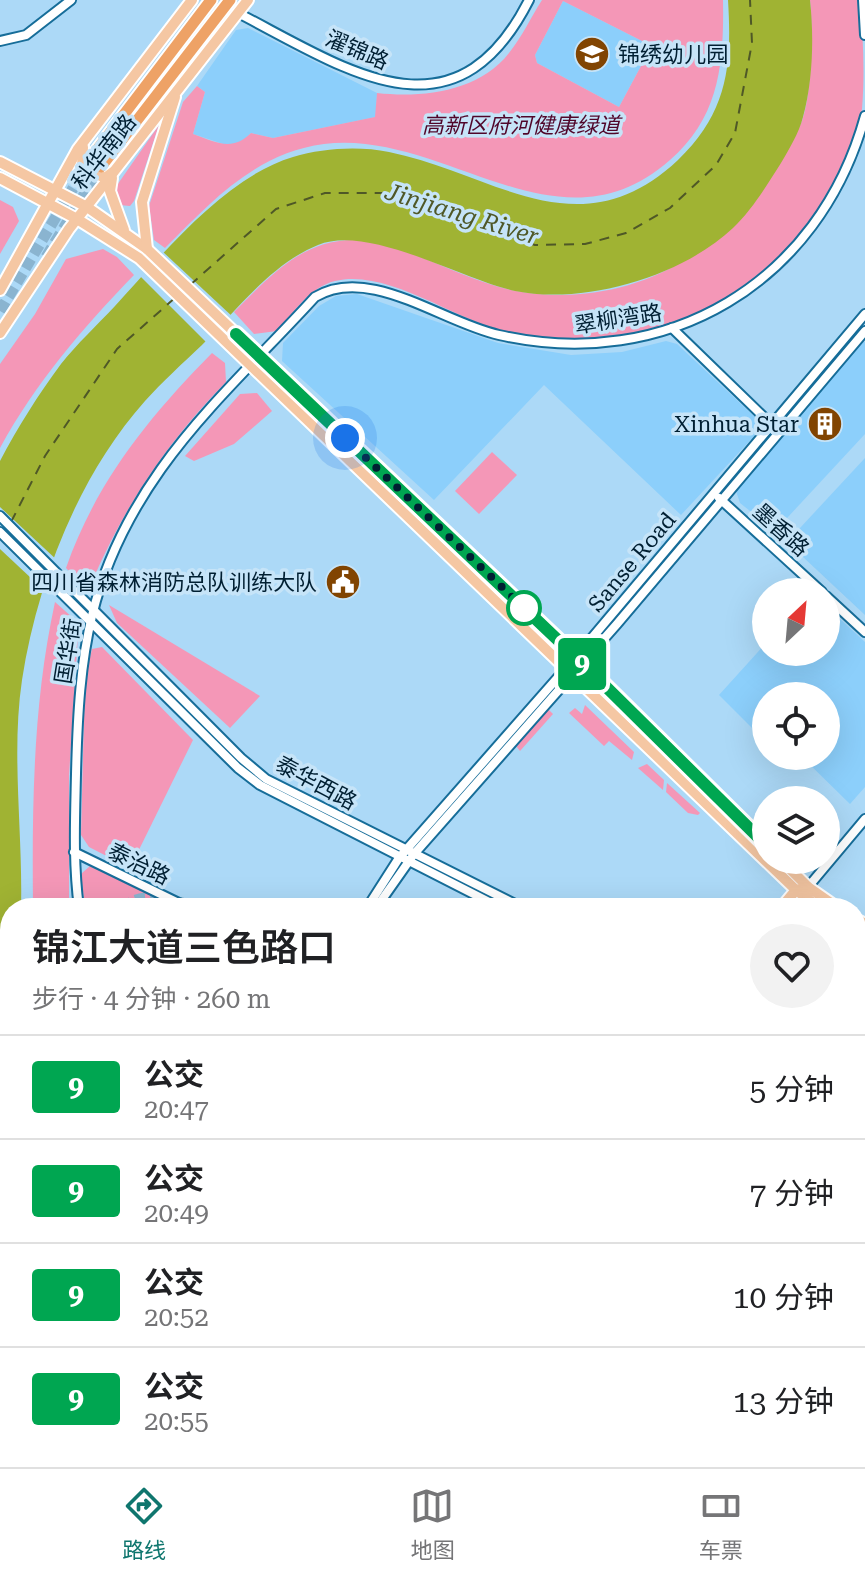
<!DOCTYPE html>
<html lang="zh">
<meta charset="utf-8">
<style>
:root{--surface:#fff;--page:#f2f2f2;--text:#202124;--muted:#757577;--line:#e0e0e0;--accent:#0f766e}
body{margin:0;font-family:"Roboto Serif","Noto Sans SC",serif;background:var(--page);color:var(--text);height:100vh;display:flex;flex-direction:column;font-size:30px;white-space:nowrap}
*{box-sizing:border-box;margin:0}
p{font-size:26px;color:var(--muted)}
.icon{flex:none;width:44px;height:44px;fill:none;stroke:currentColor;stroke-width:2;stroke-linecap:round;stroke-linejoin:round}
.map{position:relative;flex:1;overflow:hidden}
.sheet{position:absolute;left:0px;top:898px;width:866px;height:570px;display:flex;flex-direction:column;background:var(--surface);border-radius:32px 32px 0 0;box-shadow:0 8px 32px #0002}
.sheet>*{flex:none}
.badge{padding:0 16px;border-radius:6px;font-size:28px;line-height:52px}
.needle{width:52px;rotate:26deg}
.buttons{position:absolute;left:752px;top:578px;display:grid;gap:16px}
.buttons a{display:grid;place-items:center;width:88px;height:88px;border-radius:50%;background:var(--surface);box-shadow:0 8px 32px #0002;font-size:40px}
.you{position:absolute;width:40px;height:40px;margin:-20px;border:6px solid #fff;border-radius:50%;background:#1a73e8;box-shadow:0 0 0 12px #1a73e833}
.map>.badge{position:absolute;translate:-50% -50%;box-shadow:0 0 0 4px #fff}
.round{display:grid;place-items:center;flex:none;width:84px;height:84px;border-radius:42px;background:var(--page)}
.overview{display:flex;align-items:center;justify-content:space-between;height:136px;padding:0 32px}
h1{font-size:38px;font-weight:600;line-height:60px}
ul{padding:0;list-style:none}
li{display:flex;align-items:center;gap:24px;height:104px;padding:0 32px;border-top:2px solid var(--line)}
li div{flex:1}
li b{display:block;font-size:30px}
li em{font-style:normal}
li .badge{min-width:88px;font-weight:700;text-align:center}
.tabs{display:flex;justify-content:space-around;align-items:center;height:112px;border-top:2px solid var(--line);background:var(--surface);font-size:22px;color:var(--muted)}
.tabs a{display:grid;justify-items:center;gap:4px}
.tabs .on{color:var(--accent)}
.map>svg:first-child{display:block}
.built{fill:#8ccffb}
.green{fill:#f497b7;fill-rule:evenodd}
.water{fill:#a0b333}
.pier{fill:#acd9f7}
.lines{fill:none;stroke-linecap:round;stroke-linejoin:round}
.ferry{stroke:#4f5827;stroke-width:2;stroke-dasharray:10 8;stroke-linecap:butt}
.major-tunnel{stroke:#8ab4d0;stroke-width:10;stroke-dasharray:10 5;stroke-linecap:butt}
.highway-tunnel{stroke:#8ab4d0;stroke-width:11;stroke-dasharray:11 5.5;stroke-linecap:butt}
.minor-casing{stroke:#166d99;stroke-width:12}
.major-casing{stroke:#fff;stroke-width:14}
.highway-casing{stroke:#fff;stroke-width:15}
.minor{stroke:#fff;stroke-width:8}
.major{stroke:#f5c7a3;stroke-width:10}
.highway{stroke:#eea266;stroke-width:11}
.line-casing{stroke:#fff;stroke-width:18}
.line{stroke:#00a651;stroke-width:12}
.walk{stroke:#001f32;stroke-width:8;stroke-dasharray:0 14.4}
.stop-dot{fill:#fff;stroke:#00a651;stroke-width:4}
.labels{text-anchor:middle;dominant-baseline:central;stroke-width:7;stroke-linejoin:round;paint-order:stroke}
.street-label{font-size:22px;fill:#001f32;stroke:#c6e4f8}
.poi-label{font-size:22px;fill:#001f32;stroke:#c6e4f8;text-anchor:end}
.park-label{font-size:22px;font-style:italic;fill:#50062a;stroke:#c6e4f8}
.water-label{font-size:24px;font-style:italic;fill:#4f5827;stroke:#c6e4f8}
</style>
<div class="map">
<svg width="865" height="1467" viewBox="0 0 865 1467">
<rect width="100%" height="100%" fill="#acd9f7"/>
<g class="built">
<polygon points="563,1 646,43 648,53 619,107 537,63 535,55"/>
<polygon points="248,28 377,93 376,117 273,138 251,133 242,142 229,146 193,134 205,92 197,86 236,30"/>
<polygon points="357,294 498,343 571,355 622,352 666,341 677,344 757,419 758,432 681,515 544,385 434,500 282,361 283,343 319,306 336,296"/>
<polygon points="861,342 865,342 865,434 775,531 740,503 736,491"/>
<polygon points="865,458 865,615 787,542"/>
<polygon points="826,606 865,642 865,787 850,804 801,756 826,756 826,696 766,696 766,742 719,695 766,643 766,652 826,652"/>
<polygon points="856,1101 865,1106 865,1188 856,1206"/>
<polygon points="856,1384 865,1388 865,1467 820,1467 802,1458 856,1458"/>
</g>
<g class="green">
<path d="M542,0H723C724,62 720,117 670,160C558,259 445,129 324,144C255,153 211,202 165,248L154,240L149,206L183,102L197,86L205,92L193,134C216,142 232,152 251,133L273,138L375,117L377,93C422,98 479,92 509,53C522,37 531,17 542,0ZM563,1L646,43L648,53L619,107L537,63L535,55Z"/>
<path d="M810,0H860C863,36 865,73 862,109C859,132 847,156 836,177C820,209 801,241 774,266C706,328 596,352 507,332C456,321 388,268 335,281C310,287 293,313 277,331L254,334L234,312C268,278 302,239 355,240C402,241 465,282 516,291C576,302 640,290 691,256C712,241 731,212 748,193C769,170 790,150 802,121C812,93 813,30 810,0Z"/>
<polygon points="159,125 134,201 130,206 119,205 115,188"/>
<polygon points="0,200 13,207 19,221 0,254"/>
<path d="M103,249L117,257L134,275C82,329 36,382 0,448V364L35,314L66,259Z"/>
<path d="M212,353L225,363L226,382C169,440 127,502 94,577L76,578L66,568C96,482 149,417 212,353Z"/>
<polygon points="257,393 272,411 234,444 194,461 185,456 240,394"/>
<polygon points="492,452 517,475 479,514 455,491"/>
<path d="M55,602L73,618L78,634L69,776V908H33C32,804 33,703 55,602Z"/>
<polygon points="109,605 260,696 230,728 117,623"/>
<polygon points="102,647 193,740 130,868 89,847 81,835 85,679 92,649"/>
<polygon points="585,705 634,752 632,760 609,741 604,746 569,713 575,708 582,714"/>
<polygon points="548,709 553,714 520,751 516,746"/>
<polygon points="647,764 664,780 663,790 638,768"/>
<polygon points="667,783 700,813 698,815 688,813 666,792"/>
<polygon points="90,866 96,866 182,908 85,908 81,874"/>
<polygon points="10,1097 10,1278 0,1272 0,1126"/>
<polygon points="865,1263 865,1374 856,1370 856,1277"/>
</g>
<path class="water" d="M728,0H810C814,36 813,81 803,117C799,133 789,149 781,163C767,185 752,210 733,228C681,277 584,305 515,291C461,279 368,224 318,245C271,264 237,310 202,345C183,363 162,382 145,401C78,476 37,583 22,680C11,754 23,833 21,908H10V1028L0,1085V461C18,427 38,395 61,364C77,344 97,325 115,306C162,255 225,177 293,157C323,148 359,146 389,152C493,173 579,253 678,160C728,112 732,65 728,0Z"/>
<g class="pier">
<polygon points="162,251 234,318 208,344 139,275"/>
<polygon points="0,507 59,562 48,594 0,549"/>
</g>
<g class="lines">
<g class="ferry">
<polyline points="190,285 276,209 325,193 383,193 535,245 585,244 626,233 670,208 716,165 735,133 752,43 750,0"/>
<polyline points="11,522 45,456 117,349 176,297"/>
</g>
<g class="major-tunnel">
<path d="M123,908C140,889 176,899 196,908"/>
<polyline points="0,1370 10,1361"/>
<polyline points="0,1384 10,1373"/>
<polyline points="360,1467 362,1458"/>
</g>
<g class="highway-tunnel">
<polyline points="46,257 101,167"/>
<polyline points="0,311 88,163"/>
</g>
<g class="minor-casing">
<g id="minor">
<polyline points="863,0 865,35"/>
<path d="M238,13C345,68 454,148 529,0"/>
<polyline points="0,41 26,35 71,0"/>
<polyline points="672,328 772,425"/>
<polyline points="719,498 822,592"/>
<polyline points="0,516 241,758 266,779 523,908"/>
<polyline points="0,532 238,768 260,785 501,908"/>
<polyline points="826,596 865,632"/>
<polyline points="74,852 189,908"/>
<polyline points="808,887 865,819"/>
<path d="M79,908C73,863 75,819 76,774C79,653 88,572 161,469C205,407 264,353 315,297C369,264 443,323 499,335C667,373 819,283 865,116"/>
<polyline points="367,908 399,858 575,658 865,314"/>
<polyline points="376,908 414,854 617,624 865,331"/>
<polyline points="856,1071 865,1075"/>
<polyline points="856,1080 865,1084"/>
<polyline points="856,1242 865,1224"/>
<polyline points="856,1256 865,1237"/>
<polyline points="0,1278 10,1283"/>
<polyline points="0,1292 10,1298"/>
<polyline points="856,1380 865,1384"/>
<polyline points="0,1390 10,1381"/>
<polyline points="0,1435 10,1439"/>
<polyline points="55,1458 76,1467"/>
<polyline points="338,1458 357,1467"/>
<polyline points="368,1458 387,1467"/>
<polyline points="768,1458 787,1467"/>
<polyline points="181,1467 184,1458"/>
<polyline points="746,1467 751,1458"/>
<polyline points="753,1467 757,1458"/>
</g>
</g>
<g class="major-casing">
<g id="major">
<polyline points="83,147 82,167 105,178 113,172"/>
<polyline points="0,162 87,207 147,249 582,663 766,845"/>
<polyline points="0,178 77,219 139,258 796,890 820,908"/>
<polyline points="112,178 110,191 124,230"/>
<polyline points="147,249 142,202 175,97"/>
<polyline points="0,290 78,149 192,0"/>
<polyline points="0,333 69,229 248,0"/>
<polyline points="781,860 808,887 838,908"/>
<polyline points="781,908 796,890 808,887 807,899 799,908"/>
<polyline points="856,919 865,924"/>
<polyline points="856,932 865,937"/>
<polyline points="542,1467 547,1458"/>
<polyline points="554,1467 558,1458"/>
</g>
</g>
<g class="highway-casing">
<g id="highway">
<polyline points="90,159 211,0"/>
<polyline points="101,167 230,0"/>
</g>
</g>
<use href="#minor" class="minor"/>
<use href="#major" class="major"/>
<use href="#highway" class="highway"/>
</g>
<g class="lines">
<g class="line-casing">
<polyline id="line" points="236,334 582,663 766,845"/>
</g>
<use href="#line" class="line"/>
<polyline class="walk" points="345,438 524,608"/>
</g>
<defs>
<g id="school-disc" transform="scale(1.8)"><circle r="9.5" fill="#814401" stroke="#c6e4f8"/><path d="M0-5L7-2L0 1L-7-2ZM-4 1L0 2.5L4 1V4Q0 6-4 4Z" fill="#fff"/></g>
<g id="building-disc" transform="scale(1.8)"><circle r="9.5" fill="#814401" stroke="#c6e4f8"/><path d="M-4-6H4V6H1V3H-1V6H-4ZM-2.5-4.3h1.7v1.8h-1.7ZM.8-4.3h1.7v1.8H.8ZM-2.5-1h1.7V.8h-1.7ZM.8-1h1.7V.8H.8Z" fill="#fff"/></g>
<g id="civic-disc" transform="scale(1.8)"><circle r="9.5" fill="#814401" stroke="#c6e4f8"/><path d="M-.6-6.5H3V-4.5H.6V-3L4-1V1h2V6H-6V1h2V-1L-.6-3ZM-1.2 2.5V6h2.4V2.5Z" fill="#fff"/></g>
</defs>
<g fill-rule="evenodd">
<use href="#school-disc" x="592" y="54"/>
<use href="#building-disc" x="825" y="424"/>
<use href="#civic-disc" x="343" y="582"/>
</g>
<circle class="stop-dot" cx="524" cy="608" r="16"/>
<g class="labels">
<g class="street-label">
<text transform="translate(357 50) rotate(23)">濯锦路</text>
<text transform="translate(104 152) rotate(-52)">科华南路</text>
<text transform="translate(618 319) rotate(-9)">翠柳湾路</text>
<text transform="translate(781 530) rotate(42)">墨香路</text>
<text transform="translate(632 562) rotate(-50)">Sanse Road</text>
<text transform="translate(68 651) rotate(-81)">国华街</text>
<text transform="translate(316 783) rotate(28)">泰华西路</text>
<text transform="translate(139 864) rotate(26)">泰治路</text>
</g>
<g class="poi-label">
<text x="618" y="54" text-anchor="start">锦绣幼儿园</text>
<text x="799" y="424">Xinhua Star</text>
<text x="317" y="582">四川省森林消防总队训练大队</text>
</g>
<g class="park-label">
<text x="521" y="125">高新区府河健康绿道</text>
</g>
<g class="water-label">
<text transform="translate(462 214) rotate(17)">Jinjiang River</text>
</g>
</g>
</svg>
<div class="buttons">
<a><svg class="needle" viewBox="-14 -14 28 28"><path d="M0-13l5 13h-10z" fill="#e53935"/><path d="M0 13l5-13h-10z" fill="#757577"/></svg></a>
<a><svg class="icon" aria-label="locate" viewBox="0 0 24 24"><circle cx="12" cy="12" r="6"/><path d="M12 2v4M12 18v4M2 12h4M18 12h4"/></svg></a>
<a><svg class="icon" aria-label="layers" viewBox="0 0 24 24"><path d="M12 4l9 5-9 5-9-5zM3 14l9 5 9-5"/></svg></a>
</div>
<div class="you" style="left:345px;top:438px"></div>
<b class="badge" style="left:582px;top:664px;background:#00a651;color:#fff">9</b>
<section class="sheet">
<div class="overview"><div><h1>锦江大道三色路口</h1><p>步行 · 4 分钟 · 260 m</p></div><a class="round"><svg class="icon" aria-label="heart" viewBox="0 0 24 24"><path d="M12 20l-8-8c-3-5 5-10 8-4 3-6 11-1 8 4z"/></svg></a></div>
<ul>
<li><span class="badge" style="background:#00a651;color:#fff">9</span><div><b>公交</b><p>20:47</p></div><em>5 分钟</em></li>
<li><span class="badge" style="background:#00a651;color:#fff">9</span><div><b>公交</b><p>20:49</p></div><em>7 分钟</em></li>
<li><span class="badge" style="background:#00a651;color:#fff">9</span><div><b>公交</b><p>20:52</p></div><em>10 分钟</em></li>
<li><span class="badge" style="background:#00a651;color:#fff">9</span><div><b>公交</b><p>20:55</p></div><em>13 分钟</em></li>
</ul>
</section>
</div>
<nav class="tabs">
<a class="on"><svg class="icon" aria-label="directions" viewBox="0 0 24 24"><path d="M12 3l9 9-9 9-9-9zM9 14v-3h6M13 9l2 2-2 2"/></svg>路线</a>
<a><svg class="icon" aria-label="map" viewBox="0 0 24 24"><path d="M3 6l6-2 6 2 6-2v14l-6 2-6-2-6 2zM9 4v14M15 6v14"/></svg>地图</a>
<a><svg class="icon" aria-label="tickets" viewBox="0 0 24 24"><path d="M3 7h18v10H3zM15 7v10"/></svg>车票</a>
</nav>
